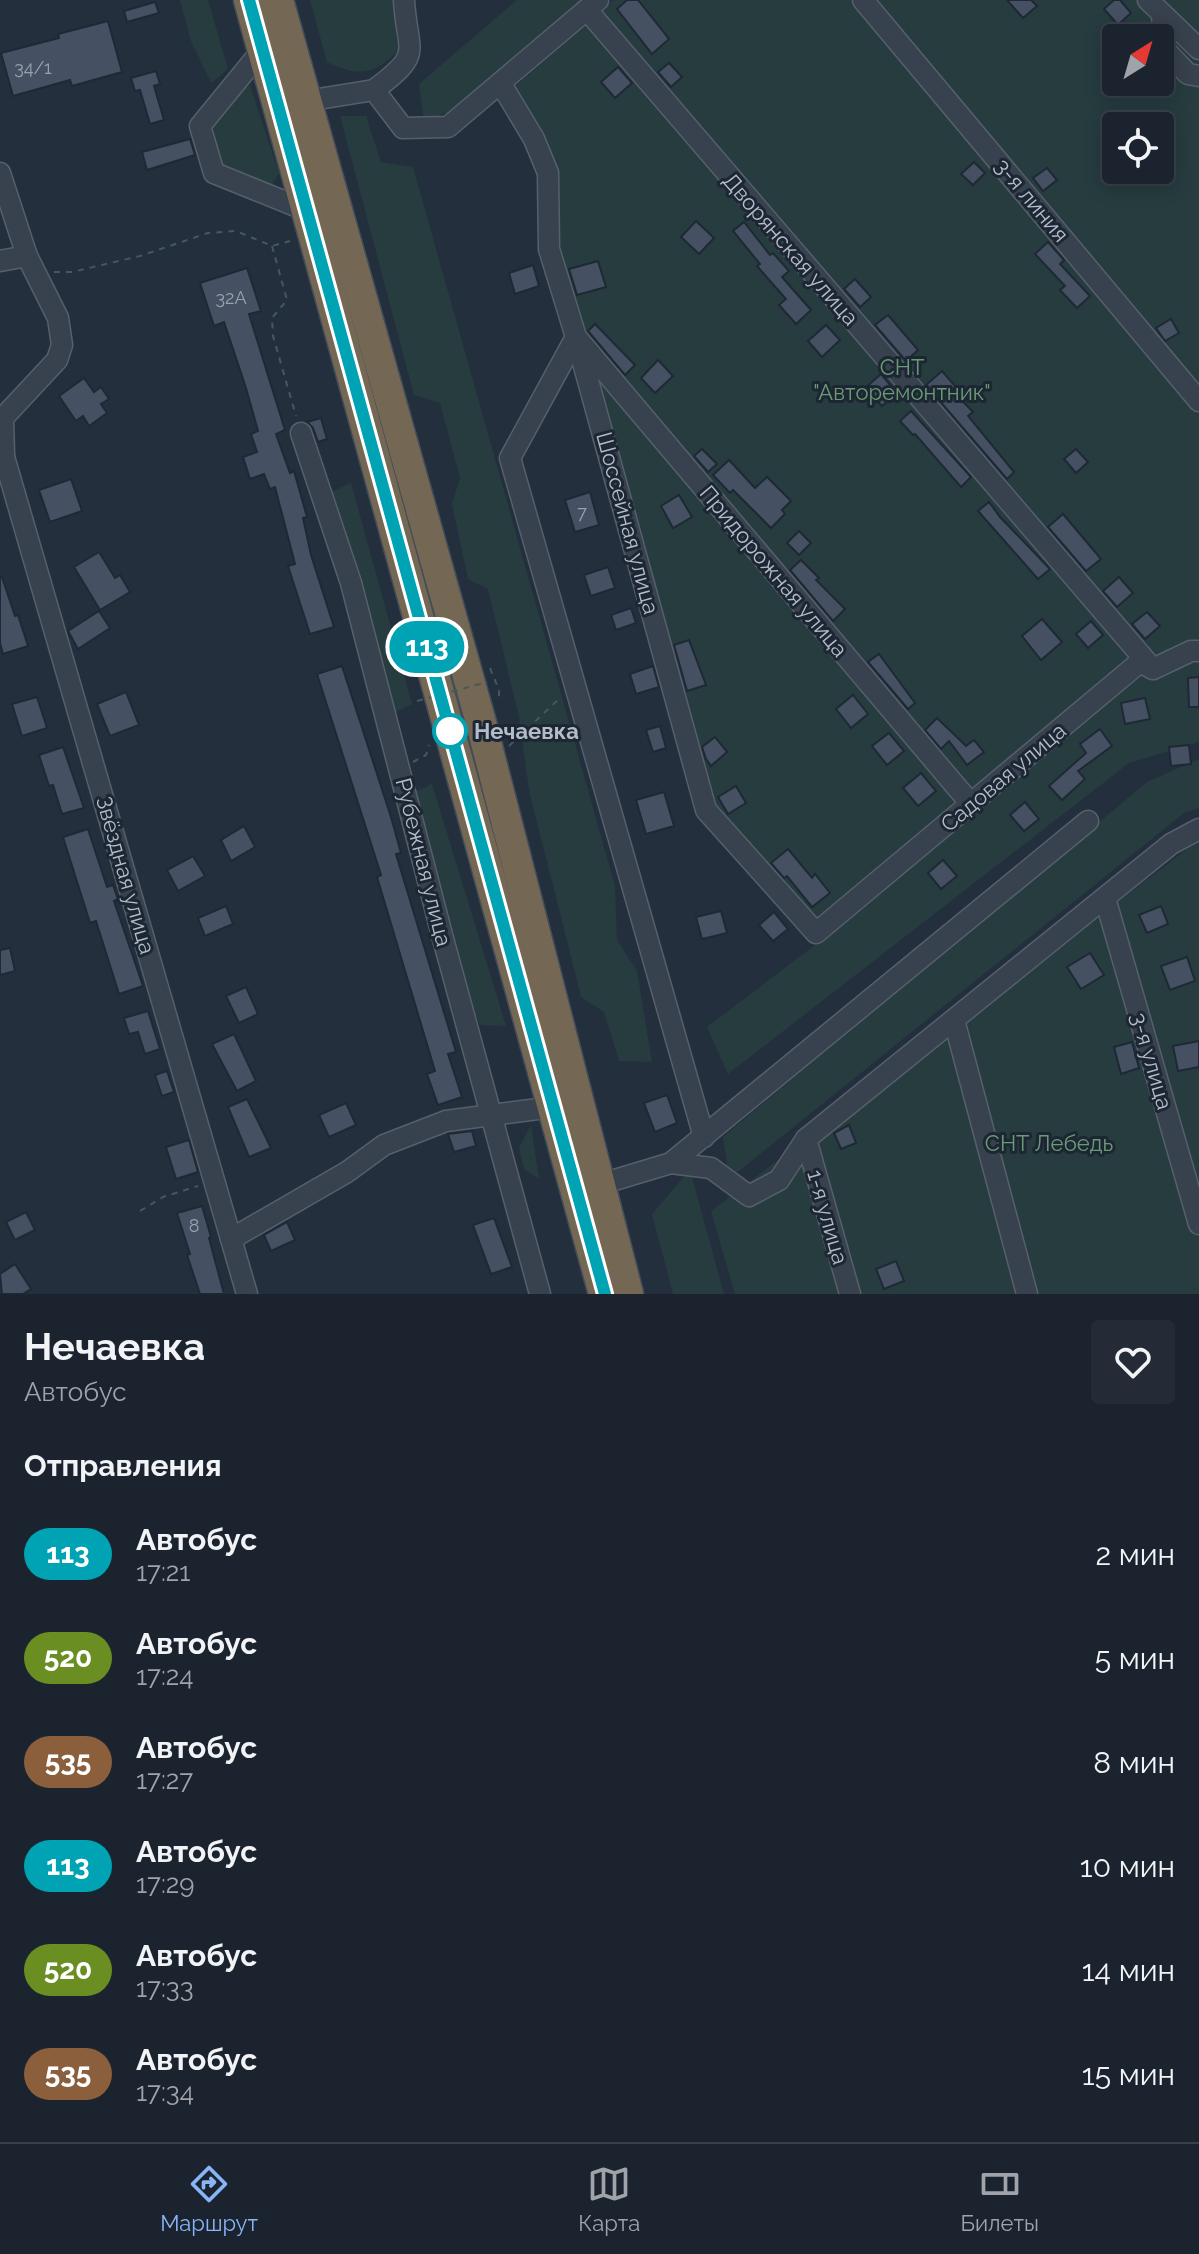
<!DOCTYPE html>
<html lang="ru">
<meta charset="utf-8">
<style>
:root{--surface:#1b232e;--page:#242b36;--text:#f1f3f6;--muted:#a0a4aa;--line:#39404a;--accent:#8ab4f8}
body{margin:0;font-family:Raleway,sans-serif;background:var(--page);color:var(--text);height:100vh;display:flex;flex-direction:column;font-size:30px;white-space:nowrap}
*{box-sizing:border-box;margin:0}
p{font-size:26px;color:var(--muted)}
.icon{flex:none;width:44px;height:44px;fill:none;stroke:currentColor;stroke-width:2;stroke-linecap:round;stroke-linejoin:round}
.map{position:relative;height:1294px;overflow:hidden}
.drawer{display:flex;flex-direction:column;background:var(--surface);flex:1}
.drawer>*{flex:none}
.badge{padding:0 16px;border-radius:26px;font-size:28px;line-height:52px}
.needle{width:52px;rotate:37deg}
.controls{position:absolute;left:1102px;top:24px;display:grid;gap:16px}
.controls a{display:grid;place-items:center;width:72px;height:72px;border-radius:8px;background:var(--surface);box-shadow:0 4px 20px #0003,0 0 0 2px var(--line);font-size:40px}
.map>.badge{position:absolute;translate:-50% -50%;box-shadow:0 0 0 4px #fff}
h2{padding:0 24px;font-size:30px;line-height:72px}
.round{display:grid;place-items:center;flex:none;width:84px;height:84px;border-radius:8px;background:var(--page)}
.summary{display:flex;align-items:center;justify-content:space-between;height:136px;padding:0 24px}
h1{font-size:38px;font-weight:700;line-height:60px}
ul{padding:0;list-style:none}
li{display:flex;align-items:center;gap:24px;height:104px;padding:0 24px}
li div{flex:1}
li b{display:block;font-size:30px}
li em{font-style:normal}
li .badge{min-width:88px;font-weight:700;text-align:center}
.dock{display:flex;justify-content:space-around;align-items:center;height:112px;border-top:2px solid var(--line);background:var(--surface);font-size:22px;color:var(--muted)}
.dock a{display:grid;justify-items:center;gap:4px}
.dock .selected{color:var(--accent)}
.map>svg:first-child{display:block}
.green{fill:#263c3f;fill-rule:evenodd}
.building{fill:#455162;stroke:#1f2835;stroke-width:2}
.lines{fill:none;stroke-linecap:round;stroke-linejoin:round}
.minor-casing{stroke:#565f6c;stroke-width:23}
.highway-casing{stroke:#434c59;stroke-width:33}
.path{stroke:#44595c;stroke-width:2;stroke-dasharray:6 6;stroke-linecap:butt}
.minor{stroke:#38414e;stroke-width:20}
.highway{stroke:#746855;stroke-width:30}
.path-bridge{stroke:#44595c;stroke-width:2;stroke-dasharray:6 6;stroke-linecap:butt}
.line-casing{stroke:#fff;stroke-width:18}
.line{stroke:#00a3b4;stroke-width:12}
.stop-dot{fill:#fff;stroke:#00a3b4;stroke-width:4}
.labels{text-anchor:middle;dominant-baseline:central;stroke-width:6;stroke-linejoin:round;paint-order:stroke}
.number-label{font-size:18px;fill:#98a1af}
.street-label{font-size:22px;fill:#b4bcc9;stroke:#1d2633}
.park-label{font-size:22px;fill:#6b9a76;stroke:#1d2633}
.stop-label{font-size:22px;font-weight:bold;fill:#b4bcc9;stroke:#1d2633;text-anchor:start}
</style>
<div class="map">
<svg width="1199" height="1294" viewBox="0 0 1199 1294">
<rect width="100%" height="100%" fill="#242f3e"/>
<g class="green">
<polygon points="180,0 208,0 228,69 211,83 191,41"/>
<path d="M310,0H396L409,42C378,69 368,82 327,62Z"/>
<polygon points="517,0 590,0 469,103 424,122 419,84"/>
<path d="M613,0H1199V742L1129,763L728,1074L707,1027L828,935L714,809L558,251V168L509,92ZM1116,38H1160V82H1116ZM1116,126H1160V170H1116Z"/>
<polygon points="250,85 279,173 273,184 264,184 222,168 209,127 230,94"/>
<polygon points="340,116 366,116 381,162 413,167 615,886 617,940 637,971 652,1062 619,1061 604,1012 581,997 529,790 519,717 488,589 468,579 452,504 460,478 440,403 414,395"/>
<polygon points="351,483 412,704 394,713 331,492"/>
<polygon points="1199,759 1199,808 1184,813 729,1179 723,1137 1147,782"/>
<polygon points="432,784 506,1026 480,1025 470,1005 415,792"/>
<polygon points="1199,840 1199,1294 735,1294 711,1211"/>
<polygon points="531,1125 539,1179 524,1169 519,1148"/>
<polygon points="690,1170 724,1294 673,1294 652,1214"/>
</g>
<g class="building">
<polygon points="627,0 638,0 669,39 652,54 617,9"/>
<polygon points="1007,0 1031,0 1037,6 1023,18"/>
<polygon points="1114,0 1120,0 1131,13 1118,25 1104,9"/>
<polygon points="155,2 159,13 127,22 124,11"/>
<polygon points="108,21 122,72 72,86 70,80 13,96 1,53 59,38 58,34"/>
<polygon points="669,63 682,77 671,87 658,72"/>
<polygon points="618,67 632,83 615,98 601,82"/>
<polygon points="156,71 160,84 154,86 164,120 150,124 140,90 135,91 131,78"/>
<polygon points="190,139 195,155 147,170 142,152"/>
<polygon points="974,162 985,173 973,185 961,174"/>
<polygon points="1047,168 1057,180 1043,191 1033,178"/>
<polygon points="696,221 714,238 699,254 681,237"/>
<polygon points="744,222 770,255 773,253 789,271 782,277 811,310 796,324 779,305 786,299 757,266 760,264 733,231"/>
<polygon points="1048,242 1064,260 1060,264 1090,296 1077,308 1060,290 1065,286 1035,254"/>
<polygon points="598,261 606,287 577,295 569,269"/>
<polygon points="533,265 539,286 515,294 509,273"/>
<polygon points="247,268 261,311 249,314 285,430 276,434 290,473 294,471 307,517 303,518 311,555 334,627 310,634 288,566 295,564 275,487 270,489 264,474 250,479 243,457 257,452 251,434 258,431 246,388 224,322 214,326 200,283"/>
<polygon points="855,279 871,297 860,307 844,289"/>
<polygon points="888,315 918,350 906,361 875,325"/>
<polygon points="1171,319 1179,333 1165,341 1156,328"/>
<polygon points="595,324 635,365 625,375 588,331"/>
<polygon points="826,325 840,340 822,357 808,341"/>
<polygon points="658,360 673,376 655,393 641,378"/>
<polygon points="942,371 956,387 952,390 973,412 968,416 1014,472 1007,479 926,385"/>
<polygon points="881,374 897,393 882,406 865,388"/>
<polygon points="84,378 94,392 101,387 109,399 101,404 107,413 89,426 83,416 76,421 59,396"/>
<polygon points="911,411 971,477 961,487 915,434 913,435 900,421"/>
<polygon points="321,418 327,439 318,442 313,428 307,422"/>
<polygon points="702,449 717,464 708,472 694,456"/>
<polygon points="1076,449 1088,462 1076,473 1064,459"/>
<polygon points="729,460 755,488 767,477 791,501 782,510 785,514 771,528 733,490 730,493 713,475"/>
<polygon points="71,479 82,511 50,522 39,490"/>
<polygon points="590,492 599,525 575,532 565,500"/>
<polygon points="679,495 692,517 673,528 661,506"/>
<polygon points="989,502 1000,517 1050,569 1038,579 978,511"/>
<polygon points="1063,514 1101,559 1086,571 1048,527"/>
<polygon points="799,531 811,543 799,555 787,543"/>
<polygon points="99,552 115,578 120,575 130,592 100,610 74,567"/>
<polygon points="801,560 819,578 816,580 845,609 833,621 790,570"/>
<polygon points="608,567 615,588 591,596 584,575"/>
<polygon points="0,577 2,577 15,616 18,615 28,646 3,654 0,643"/>
<polygon points="1119,577 1133,593 1117,607 1103,591"/>
<polygon points="631,608 636,623 616,630 611,615"/>
<polygon points="99,611 110,628 78,649 68,631"/>
<polygon points="1147,612 1160,626 1145,639 1132,624"/>
<polygon points="1042,619 1062,642 1041,660 1022,636"/>
<polygon points="1091,621 1103,635 1088,648 1076,634"/>
<polygon points="689,640 706,685 687,691 674,645"/>
<polygon points="879,654 915,703 908,709 868,662"/>
<polygon points="342,666 391,817 401,853 396,854 456,1052 448,1054 462,1097 438,1105 427,1074 435,1071 377,877 381,875 317,674"/>
<polygon points="653,666 659,687 636,694 630,674"/>
<polygon points="1199,677 1199,707 1189,707 1188,678"/>
<polygon points="126,692 139,725 110,736 97,704"/>
<polygon points="853,695 868,714 851,728 836,709"/>
<polygon points="37,697 47,728 22,736 12,704"/>
<polygon points="1145,698 1150,719 1125,724 1121,703"/>
<polygon points="937,718 966,746 974,740 984,752 967,765 949,741 941,749 925,730"/>
<polygon points="660,726 666,748 653,752 646,730"/>
<polygon points="1100,729 1112,746 1078,771 1085,779 1062,800 1049,786 1086,753 1080,744"/>
<polygon points="889,733 904,751 887,765 872,746"/>
<polygon points="715,737 727,752 711,766 706,759 702,747"/>
<polygon points="1189,745 1191,764 1171,766 1169,747"/>
<polygon points="63,747 84,808 62,814 53,785 49,786 39,755"/>
<polygon points="921,773 936,791 918,806 903,788"/>
<polygon points="736,786 746,803 728,814 718,797"/>
<polygon points="664,792 674,826 646,834 636,800"/>
<polygon points="1025,802 1039,819 1024,831 1010,815"/>
<polygon points="244,826 255,847 231,861 221,840"/>
<polygon points="88,829 107,887 113,885 118,899 114,901 143,986 119,994 96,921 90,923 63,837"/>
<polygon points="788,849 812,878 815,874 830,893 812,907 787,876 784,878 771,863"/>
<polygon points="193,856 205,876 178,891 167,870"/>
<polygon points="943,860 957,876 941,889 928,873"/>
<polygon points="226,906 233,924 205,936 198,918"/>
<polygon points="1161,906 1168,924 1147,933 1139,915"/>
<polygon points="721,911 727,933 702,939 696,917"/>
<polygon points="774,912 788,929 773,941 759,925"/>
<polygon points="10,948 15,971 0,975 0,950"/>
<polygon points="1090,953 1104,975 1081,989 1067,967"/>
<polygon points="1187,957 1195,981 1170,990 1161,966"/>
<polygon points="246,987 258,1014 239,1023 226,996"/>
<polygon points="148,1011 160,1049 145,1054 138,1032 129,1034 124,1018"/>
<polygon points="234,1034 256,1081 237,1091 212,1044"/>
<polygon points="1199,1041 1199,1067 1178,1071 1173,1046"/>
<polygon points="1132,1042 1139,1068 1121,1074 1114,1047"/>
<polygon points="167,1071 174,1092 162,1096 155,1075"/>
<polygon points="667,1095 677,1123 655,1132 644,1103"/>
<polygon points="247,1099 271,1148 249,1157 228,1107"/>
<polygon points="346,1103 356,1125 329,1137 319,1115"/>
<polygon points="849,1125 856,1143 841,1149 834,1133"/>
<polygon points="472,1131 476,1146 454,1152 448,1134"/>
<polygon points="189,1140 198,1172 176,1179 166,1147"/>
<polygon points="202,1206 211,1237 209,1238 224,1294 200,1294 187,1255 190,1254 177,1213"/>
<polygon points="26,1212 35,1230 15,1240 6,1222"/>
<polygon points="494,1218 512,1267 491,1274 473,1225"/>
<polygon points="287,1222 295,1240 271,1251 264,1235"/>
<polygon points="896,1261 904,1281 884,1289 876,1269"/>
<polygon points="15,1264 31,1289 23,1294 2,1294 0,1274"/>
</g>
<g class="lines">
<g class="minor-casing">
<g id="minor">
<polyline points="863,0 1199,401"/>
<polyline points="1148,0 1199,49"/>
<polyline points="587,10 1152,668"/>
<polyline points="1162,16 1165,50 1188,74 1199,76"/>
<polyline points="263,49 200,126 214,173 308,211"/>
<polyline points="501,84 534,139 548,173 549,249 576,337 706,810 816,933 1140,662 1153,669 1191,651 1199,651"/>
<path d="M374,90C425,52 407,54 404,0"/>
<polyline points="306,101 374,90 403,128 448,127 598,0"/>
<polyline points="0,173 27,256 58,318 62,345 57,360 3,418 4,455"/>
<polyline points="0,261 27,256"/>
<polyline points="301,433 351,583 442,935 540,1294"/>
<polyline points="0,443 247,1294"/>
<polyline points="1105,898 1199,1224"/>
<polyline points="954,1020 1027,1294"/>
<polyline points="704,1137 510,458 576,337 971,804"/>
<polyline points="806,1139 850,1294"/>
<polyline points="671,1163 1088,821"/>
<polyline points="598,1185 671,1163 711,1168 749,1196 779,1180 806,1139 1171,844 1199,829"/>
<polyline points="231,1239 347,1172 384,1145 446,1121 553,1107"/>
</g>
</g>
<g class="highway-casing">
<g id="highway">
<polyline points="249,0 604,1294"/>
<polyline points="278,0 480,719 628,1294"/>
</g>
</g>
<g class="path">
<polyline points="272,246 287,300 272,318 273,336 296,416"/>
<polyline points="54,272 72,272 140,256 208,233 236,231 272,246 290,241"/>
<polyline points="490,668 499,690 499,700"/>
<polyline points="509,746 560,698"/>
<polyline points="413,762 426,755 429,745"/>
<polyline points="140,1211 163,1197 198,1186"/>
</g>
<use href="#minor" class="minor"/>
<use href="#highway" class="highway"/>
<polyline class="path-bridge" points="417,701 487,682"/>
</g>
<g class="lines">
<g class="line-casing">
<polyline id="line" points="249,0 605,1294"/>
</g>
<use href="#line" class="line"/>
</g>
<circle class="stop-dot" cx="450" cy="731" r="16"/>
<g class="labels">
<g class="number-label">
<text x="33" y="67">34/1</text>
<text x="231" y="297">32А</text>
<text x="582" y="512">7</text>
<text x="194" y="1225">8</text>
</g>
<g class="street-label">
<text transform="translate(1032 200) rotate(50)">3-я линия</text>
<text transform="translate(791 249) rotate(49)">Дворянская улица</text>
<text transform="translate(628 523) rotate(75)">Шоссейная улица</text>
<text transform="translate(774 571) rotate(50)">Придорожная улица</text>
<text transform="translate(1003 777) rotate(-40)">Садовая улица</text>
<text transform="translate(424 862) rotate(76)">Рубежная улица</text>
<text transform="translate(126 875) rotate(74)">Звёздная улица</text>
<text transform="translate(1152 1061) rotate(74)">3-я улица</text>
<text transform="translate(828 1217) rotate(74)">1-я улица</text>
</g>
<g class="park-label">
<text x="902" y="367">СНТ<tspan x="902" dy="25">"Авторемонтник"</tspan></text>
<text x="1049" y="1143">СНТ Лебедь</text>
</g>
<g class="stop-label">
<text x="474" y="731">Нечаевка</text>
</g>
</g>
</svg>
<div class="controls">
<a><svg class="needle" viewBox="-14 -14 28 28"><path d="M0-13l5 13h-10z" fill="#e53935"/><path d="M0 13l5-13h-10z" fill="#a0a4aa"/></svg></a>
<a><svg class="icon" aria-label="locate" viewBox="0 0 24 24"><circle cx="12" cy="12" r="6"/><path d="M12 2v4M12 18v4M2 12h4M18 12h4"/></svg></a>
</div>
<b class="badge" style="left:427px;top:647px;background:#00a3b4;color:#fff">113</b>
</div>
<section class="drawer">
<div class="summary"><div><h1>Нечаевка</h1><p>Автобус</p></div><a class="round"><svg class="icon" aria-label="heart" viewBox="0 0 24 24"><path d="M12 20l-8-8c-3-5 5-10 8-4 3-6 11-1 8 4z"/></svg></a></div>
<h2>Отправления</h2>
<ul>
<li><span class="badge" style="background:#00a3b4;color:#fff">113</span><div><b>Автобус</b><p>17:21</p></div><em>2 мин</em></li>
<li><span class="badge" style="background:#6b8e23;color:#fff">520</span><div><b>Автобус</b><p>17:24</p></div><em>5 мин</em></li>
<li><span class="badge" style="background:#8b5e3c;color:#fff">535</span><div><b>Автобус</b><p>17:27</p></div><em>8 мин</em></li>
<li><span class="badge" style="background:#00a3b4;color:#fff">113</span><div><b>Автобус</b><p>17:29</p></div><em>10 мин</em></li>
<li><span class="badge" style="background:#6b8e23;color:#fff">520</span><div><b>Автобус</b><p>17:33</p></div><em>14 мин</em></li>
<li><span class="badge" style="background:#8b5e3c;color:#fff">535</span><div><b>Автобус</b><p>17:34</p></div><em>15 мин</em></li>
</ul>
</section>
<nav class="dock">
<a class="selected"><svg class="icon" aria-label="directions" viewBox="0 0 24 24"><path d="M12 3l9 9-9 9-9-9zM9 14v-3h6M13 9l2 2-2 2"/></svg>Маршрут</a>
<a><svg class="icon" aria-label="map" viewBox="0 0 24 24"><path d="M3 6l6-2 6 2 6-2v14l-6 2-6-2-6 2zM9 4v14M15 6v14"/></svg>Карта</a>
<a><svg class="icon" aria-label="tickets" viewBox="0 0 24 24"><path d="M3 7h18v10H3zM15 7v10"/></svg>Билеты</a>
</nav>
